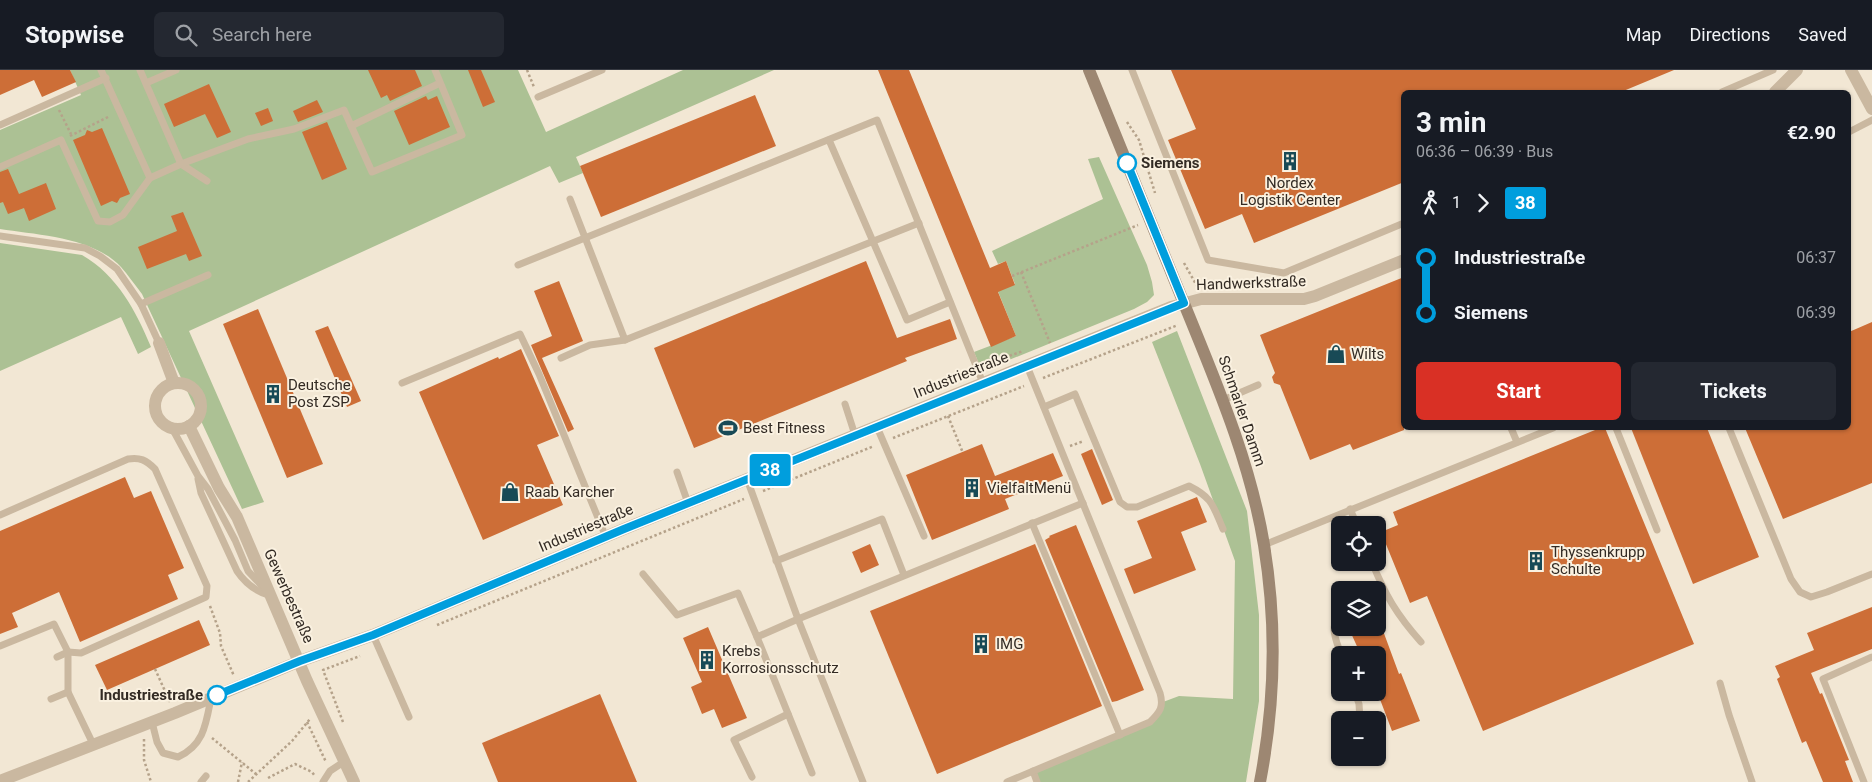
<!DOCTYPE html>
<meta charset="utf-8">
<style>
:root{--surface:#171b24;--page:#242831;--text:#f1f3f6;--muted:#9ea1a6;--line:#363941;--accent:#d93025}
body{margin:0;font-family:Roboto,sans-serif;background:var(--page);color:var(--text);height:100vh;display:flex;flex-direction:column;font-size:19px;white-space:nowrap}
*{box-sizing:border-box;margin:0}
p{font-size:16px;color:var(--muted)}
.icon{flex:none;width:28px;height:28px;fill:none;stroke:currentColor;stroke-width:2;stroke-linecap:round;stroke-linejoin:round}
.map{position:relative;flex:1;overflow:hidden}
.panel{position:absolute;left:1401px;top:20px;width:450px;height:340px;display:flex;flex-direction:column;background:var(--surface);border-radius:8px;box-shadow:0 1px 4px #0004}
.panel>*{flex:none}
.badge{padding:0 10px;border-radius:4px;font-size:18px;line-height:32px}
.fabs{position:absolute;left:1331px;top:446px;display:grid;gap:10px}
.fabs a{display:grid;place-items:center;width:55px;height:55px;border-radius:8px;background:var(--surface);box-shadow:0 1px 4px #0004;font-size:25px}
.map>.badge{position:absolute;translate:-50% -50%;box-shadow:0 0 0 2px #fff}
.legs{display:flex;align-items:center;gap:8px;height:55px;padding:0 15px;font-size:16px}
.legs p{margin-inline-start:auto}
.head{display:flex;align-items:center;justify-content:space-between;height:85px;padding:0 15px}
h1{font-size:28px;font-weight:700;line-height:38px}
.button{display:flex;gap:10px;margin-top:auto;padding:10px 15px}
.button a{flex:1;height:58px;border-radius:8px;background:var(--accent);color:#fff;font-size:20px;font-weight:700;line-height:58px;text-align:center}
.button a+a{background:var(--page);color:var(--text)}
ul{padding:0 15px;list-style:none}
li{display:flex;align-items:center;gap:18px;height:55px;font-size:19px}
li i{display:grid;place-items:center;width:8px;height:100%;margin:0 6px;background:currentColor}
li i::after{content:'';width:12px;height:12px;margin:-6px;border:4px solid;border-radius:50%;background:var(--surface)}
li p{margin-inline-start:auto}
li:first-child i{background:linear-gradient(#0000 50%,currentColor 0)}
li:last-child i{background:linear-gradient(currentColor 50%,#0000 0)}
header{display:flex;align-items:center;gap:30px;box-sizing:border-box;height:70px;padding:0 25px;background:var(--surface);border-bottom:1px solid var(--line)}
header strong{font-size:24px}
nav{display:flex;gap:28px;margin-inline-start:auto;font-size:18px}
.search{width:350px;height:45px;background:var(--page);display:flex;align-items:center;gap:12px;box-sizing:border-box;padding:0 18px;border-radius:8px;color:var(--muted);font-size:19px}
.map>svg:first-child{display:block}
.green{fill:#acc194}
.building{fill:#cd6e37}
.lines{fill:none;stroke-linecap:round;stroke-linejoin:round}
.path{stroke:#b5a28a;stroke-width:2.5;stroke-dasharray:2.5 2.5;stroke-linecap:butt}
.lane{stroke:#cab8a0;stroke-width:7}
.street{stroke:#cab8a0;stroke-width:12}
.secondary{stroke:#9d8772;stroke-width:12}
.line-1-casing{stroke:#fff;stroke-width:11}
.line-1{stroke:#009edd;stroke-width:8}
.stop-1-dot{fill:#fff;stroke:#009edd;stroke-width:2.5}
.labels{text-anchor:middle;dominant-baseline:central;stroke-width:4;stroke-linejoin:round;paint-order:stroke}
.stop-label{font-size:15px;font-weight:bold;fill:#332b24;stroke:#faf1e0;text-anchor:start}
.poi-label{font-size:15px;fill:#332b24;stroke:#faf1e0;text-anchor:start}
.street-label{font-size:15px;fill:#332b24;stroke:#faf1e0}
</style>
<header>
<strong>Stopwise</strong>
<div class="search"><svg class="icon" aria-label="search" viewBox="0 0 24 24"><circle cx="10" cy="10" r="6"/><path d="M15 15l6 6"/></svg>Search here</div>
<nav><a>Map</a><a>Directions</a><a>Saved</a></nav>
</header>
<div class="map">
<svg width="1872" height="712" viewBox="0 0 1872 712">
<rect width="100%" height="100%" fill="#f2e7d4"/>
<g class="green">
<path d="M70,0H518L546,62L683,0H774L576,87L583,103L559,113L550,96L189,261L264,432L242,439L142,224C135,215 128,205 121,197C93,167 38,165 0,159V60L81,25Z"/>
<polygon points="1099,87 1147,195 1152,212 1154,225 1147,232 1134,239 982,301 974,282 1016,266 995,214 1001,220 1015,214 1006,191 998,194 992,181 1103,129 1088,89"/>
<path d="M0,173L82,185C117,205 136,241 151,277L138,284L121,247L0,301Z"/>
<polygon points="1177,261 1247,441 1259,545 1259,631 1246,712 1037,712 1033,701 1150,652 1163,632 1179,626 1233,629 1235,491 1200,394 1152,272"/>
</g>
<g class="building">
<polygon points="0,0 70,0 76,12 42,27 34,10 0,25"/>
<polygon points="368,0 415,0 422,16 390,31 387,25 381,28"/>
<polygon points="468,0 481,0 495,32 483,37"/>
<polygon points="878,0 909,0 990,198 1006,191 1015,215 998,222 1016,266 991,277"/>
<polygon points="1171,0 1674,0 1621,22 1404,22 1404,112 1254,173 1242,144 1205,159 1168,70 1196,59"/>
<polygon points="209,14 231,62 217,68 205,44 174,57 164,34"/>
<polygon points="755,25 776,76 601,147 580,96"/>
<polygon points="426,26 428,30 437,26 450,57 409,75 394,41"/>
<polygon points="317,30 323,42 298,52 293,41"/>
<polygon points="268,38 273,51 261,56 255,43"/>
<polygon points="327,52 347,99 322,110 302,62"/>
<polygon points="102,58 130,124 120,128 117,133 112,131 101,136 73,70 85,65 87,60 92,62"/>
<polygon points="8,99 19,124 46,113 56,139 29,151 24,138 8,144 3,132 0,133 0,102"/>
<polygon points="183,142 202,186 189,191 186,184 147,199 138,177 177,161 171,146"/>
<polygon points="866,191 897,268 950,249 957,269 905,288 907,291 694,378 654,278"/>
<polygon points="1404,207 1404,360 1353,380 1350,374 1310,390 1280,315 1274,313 1272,307 1275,303 1260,265"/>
<polygon points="559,211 583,271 542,288 574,359 568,362 531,275 552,266 534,221"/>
<polygon points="258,239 323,394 287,408 223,254"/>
<polygon points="1872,252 1872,413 1783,449 1745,358 1849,358 1849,262"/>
<polygon points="328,256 361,331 347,337 315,261"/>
<polygon points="521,279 559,366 537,375 563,435 483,470 419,322 498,287 499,289"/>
<polygon points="1600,358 1605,358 1694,574 1483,661 1427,526 1410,533 1381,462 1398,455 1393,442"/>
<polygon points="1631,358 1707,358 1759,487 1693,514"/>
<polygon points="982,374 995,406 1053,383 1063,406 1005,429 1009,439 932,470 906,405"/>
<polygon points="1092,379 1113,430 1102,435 1081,384"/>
<polygon points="125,407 134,428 151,421 184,498 168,505 178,529 80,572 59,522 12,543 18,557 0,564 0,461"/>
<polygon points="1197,427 1207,452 1181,462 1196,500 1134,524 1124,499 1152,488 1137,451"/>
<polygon points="1076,455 1144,620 1117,631 1112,632 1045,470 1050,467 1049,466"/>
<polygon points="870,474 879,495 861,503 852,482"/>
<polygon points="1035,474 1102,636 937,704 870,541"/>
<polygon points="1872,537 1872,579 1811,603 1820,624 1822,623 1849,690 1845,691 1853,712 1823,712 1806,671 1802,673 1777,609 1780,607 1775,596 1814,580 1807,563"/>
<polygon points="199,550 210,575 107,620 95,595"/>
<polygon points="708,557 747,648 722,658 714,639 702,644 691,617 702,612 683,568"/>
<polygon points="1359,558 1382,558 1399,604 1401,603 1420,651 1392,661 1378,624 1378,585 1361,585 1350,561"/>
<polygon points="600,624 637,712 498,712 482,673"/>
</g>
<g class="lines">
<g class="path">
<polyline points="527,0 534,17"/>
<polyline points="59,40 71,64"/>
<polyline points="1127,52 1139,70 1155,123"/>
<polyline points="70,66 110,46"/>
<polyline points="1184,193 1197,216"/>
<polyline points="1021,202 1050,273"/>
<polyline points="1012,206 1138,155"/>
<polyline points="986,294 1023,281"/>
<polyline points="1043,308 1178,255"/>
<polyline points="948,346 963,383"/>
<polyline points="893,368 1024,316"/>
<polyline points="1070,376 1084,371"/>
<polyline points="763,421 874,376"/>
<polyline points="210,536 220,563 221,576 234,606"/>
<polyline points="437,555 744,429"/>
<polyline points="155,599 170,632"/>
<polyline points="307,652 326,692"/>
<polyline points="343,652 323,600 360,586"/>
<polyline points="212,668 256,704"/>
<polyline points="144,669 144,690 151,712"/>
<polyline points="268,708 295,694 312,702 315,706"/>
<polyline points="238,712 242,692"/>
<polyline points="248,712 292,671 310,649"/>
</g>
<g class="lane">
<polyline points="101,0 150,108"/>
<polyline points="140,0 181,94 207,111"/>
<polyline points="1132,0 1208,190 1284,203 1404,153"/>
<polyline points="146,13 176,0"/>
<polyline points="1722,22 1773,0"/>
<polyline points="538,27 602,0"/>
<polyline points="0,55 106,8"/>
<polyline points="351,56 440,13"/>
<polyline points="1849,62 1872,50"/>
<polyline points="829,70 907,250 950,232"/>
<polyline points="0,97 61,70 98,151 110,152 123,145 150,108 181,94 248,69 294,59 344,40 372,102 462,65 435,0"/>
<polyline points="570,129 625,270"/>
<polyline points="0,166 85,178 100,186 117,199 141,234 159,273"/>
<polyline points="518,195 877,50 983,313"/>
<polyline points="141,234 208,205"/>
<polyline points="561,288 590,275 625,270 919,153"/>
<polyline points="402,313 520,264 539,304 603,460"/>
<polyline points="1223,330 1258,315"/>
<polyline points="845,334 855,365"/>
<path d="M1044,337L1075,324L1120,432L1127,437H1137L1189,416C1213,428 1213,436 1223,459"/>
<polyline points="877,357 924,466"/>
<polyline points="172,358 198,406 208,419 235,470 248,501 263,517"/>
<polyline points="1511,358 1517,372"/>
<polyline points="1616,358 1657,460"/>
<polyline points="1729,358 1791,509 1800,522 1811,527 1827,522 1872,504"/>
<polyline points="677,402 688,433"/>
<path d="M198,409L201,423L237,501C245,513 257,522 271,526"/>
<polyline points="747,409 798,549 1083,433"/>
<polyline points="1350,439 1357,455"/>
<path d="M0,445L128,389C140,387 146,390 155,399L207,516L206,527L81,583L68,582L57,587"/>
<polyline points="1032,453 1120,665"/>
<polyline points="1264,475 1553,358"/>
<polyline points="776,491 882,449 904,505"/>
<path d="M1372,492C1385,525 1397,545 1421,572"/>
<polyline points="643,504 677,545 738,523 757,567 798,549 863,712"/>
<path d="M1340,544C1329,558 1336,569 1341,585"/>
<polyline points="373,565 409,647"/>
<polyline points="757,567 812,703"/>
<polyline points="0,576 54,554 68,582 68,622 93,674"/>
<polyline points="1720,613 1729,645 1752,712"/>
<polyline points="1355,622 1359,634 1360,650"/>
<polyline points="51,629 68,622"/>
<path d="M152,652L157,672L163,683L178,687C204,675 206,654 211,628"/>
<polyline points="1033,701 1037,712"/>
<polyline points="752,707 734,670 788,644"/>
<polyline points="201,712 206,706"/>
<polyline points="323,712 330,701 345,691"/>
<path d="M1007,712L1150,652C1160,642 1164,637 1160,623L1027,296"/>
<polyline points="1864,712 1823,609 1872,587"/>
</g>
<g class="street">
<polyline points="1851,0 1872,39"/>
<polyline points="1775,22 1797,0"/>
<polyline points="159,273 174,313"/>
<circle cx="178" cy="336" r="23"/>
<polyline points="189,356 219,418 237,447 307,611 354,712"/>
<polyline points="0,711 175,643 300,591 373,565 624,459 1171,237 1201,229 1304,229 1315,226 1404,190"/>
</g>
<path class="secondary" d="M1089,0C1121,77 1152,154 1183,231C1215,310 1250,390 1264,475C1277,554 1275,634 1260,712"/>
</g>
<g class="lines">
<g class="line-1-casing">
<polyline id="line-1" points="217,625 300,591 373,565 624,459 1184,233 1127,93"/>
</g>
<use href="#line-1" class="line-1"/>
</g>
<defs>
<g id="building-bare" transform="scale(1.5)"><path d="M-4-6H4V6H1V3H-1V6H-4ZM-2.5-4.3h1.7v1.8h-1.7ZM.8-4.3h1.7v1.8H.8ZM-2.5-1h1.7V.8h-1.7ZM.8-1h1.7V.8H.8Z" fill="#184a56" stroke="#faf1e0" stroke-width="2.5" paint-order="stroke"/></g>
<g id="shop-bare" transform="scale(1.5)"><path d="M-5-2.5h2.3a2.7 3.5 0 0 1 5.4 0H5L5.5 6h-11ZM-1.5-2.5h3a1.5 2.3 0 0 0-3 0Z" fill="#184a56" stroke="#faf1e0" stroke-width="2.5" paint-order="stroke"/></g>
<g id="stadium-bare" transform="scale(1.5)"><path d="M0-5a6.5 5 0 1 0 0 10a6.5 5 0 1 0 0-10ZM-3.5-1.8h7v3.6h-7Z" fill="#184a56" stroke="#faf1e0" stroke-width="2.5" paint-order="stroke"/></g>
</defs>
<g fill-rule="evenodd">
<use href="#building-bare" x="1290" y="91"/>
<use href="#shop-bare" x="1336" y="284"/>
<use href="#building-bare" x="273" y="324"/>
<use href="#stadium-bare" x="728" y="358"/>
<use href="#building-bare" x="972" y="418"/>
<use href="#shop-bare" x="510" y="422"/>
<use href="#building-bare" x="1536" y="491"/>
<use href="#building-bare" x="981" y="574"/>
<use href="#building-bare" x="707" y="590"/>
</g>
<g class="stop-1-dot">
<circle cx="1127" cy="93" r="9"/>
<circle cx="217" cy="625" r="9"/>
</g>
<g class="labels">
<g class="stop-label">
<text x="1141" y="93">Siemens</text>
<text x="203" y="625" text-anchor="end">Industriestraße</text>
</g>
<g class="poi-label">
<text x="1290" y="113" text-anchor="middle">Nordex<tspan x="1290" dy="17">Logistik Center</tspan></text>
<text x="1351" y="284">Wilts</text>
<text x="288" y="315">Deutsche<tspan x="288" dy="17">Post ZSP</tspan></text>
<text x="743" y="358">Best Fitness</text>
<text x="987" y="418">VielfaltMenü</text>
<text x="525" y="422">Raab Karcher</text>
<text x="1551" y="482">Thyssenkrupp<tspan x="1551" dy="17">Schulte</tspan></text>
<text x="996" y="574">IMG</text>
<text x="722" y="581">Krebs<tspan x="722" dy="17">Korrosionsschutz</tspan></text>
</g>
<g class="street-label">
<text transform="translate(1251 213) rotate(-2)">Handwerkstraße</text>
<text transform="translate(961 305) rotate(-22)">Industriestraße</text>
<text transform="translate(1242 341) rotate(71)">Schmarler Damm</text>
<text transform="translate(586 458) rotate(-23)">Industriestraße</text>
<text transform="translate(289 526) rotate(66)">Gewerbestraße</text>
</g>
</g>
</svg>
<div class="fabs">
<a><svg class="icon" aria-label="locate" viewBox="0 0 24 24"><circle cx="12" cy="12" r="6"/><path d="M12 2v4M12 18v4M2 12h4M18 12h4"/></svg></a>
<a><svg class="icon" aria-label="layers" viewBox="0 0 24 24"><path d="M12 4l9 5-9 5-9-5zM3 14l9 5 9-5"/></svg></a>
<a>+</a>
<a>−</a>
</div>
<b class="badge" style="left:770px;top:400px;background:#009edd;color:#fff">38</b>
<section class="panel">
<div class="head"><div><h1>3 min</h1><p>06:36 – 06:39 · Bus</p></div><b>€2.90</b></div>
<div class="legs"><svg class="icon" aria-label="walk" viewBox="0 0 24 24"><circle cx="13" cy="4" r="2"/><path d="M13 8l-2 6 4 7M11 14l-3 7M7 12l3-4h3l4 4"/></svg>1<svg class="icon" aria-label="forward" viewBox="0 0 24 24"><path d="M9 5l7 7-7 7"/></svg><b class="badge" style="background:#009edd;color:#fff">38</b></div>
<ul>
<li><i style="color:#009edd"></i><b>Industriestraße</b><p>06:37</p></li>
<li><i style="color:#009edd"></i><b>Siemens</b><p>06:39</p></li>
</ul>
<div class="button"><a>Start</a><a>Tickets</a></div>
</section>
</div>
